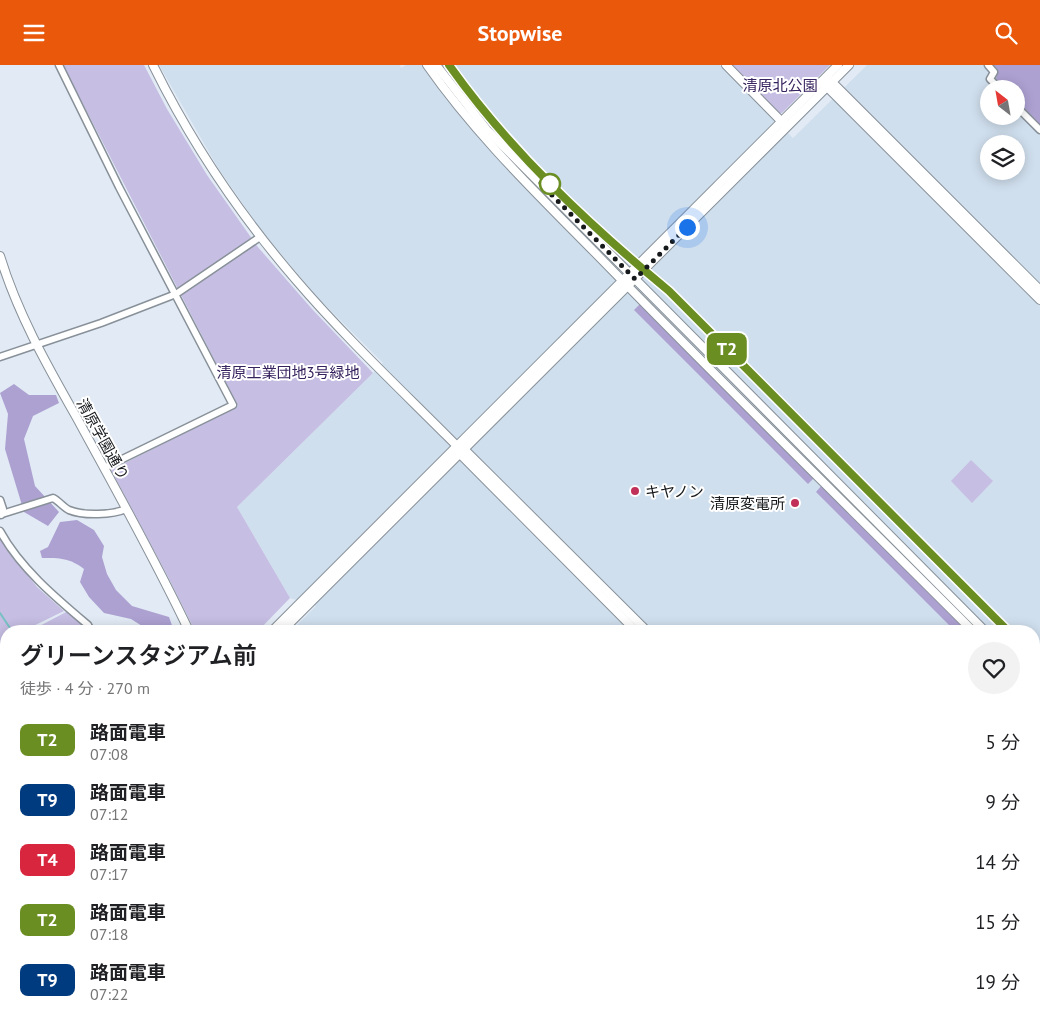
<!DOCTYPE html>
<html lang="ja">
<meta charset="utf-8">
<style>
:root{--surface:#fff;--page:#f2f2f2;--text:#202124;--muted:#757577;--accent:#ea580c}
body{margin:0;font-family:"PT Sans","Noto Sans JP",sans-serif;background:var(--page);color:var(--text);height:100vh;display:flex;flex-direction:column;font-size:19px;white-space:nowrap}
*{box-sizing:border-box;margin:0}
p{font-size:16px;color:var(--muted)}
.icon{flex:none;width:28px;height:28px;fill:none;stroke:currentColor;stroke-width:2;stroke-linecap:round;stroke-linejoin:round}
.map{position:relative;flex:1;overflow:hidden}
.details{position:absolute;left:0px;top:560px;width:1040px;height:395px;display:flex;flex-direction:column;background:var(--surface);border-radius:20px 20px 0 0;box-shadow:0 2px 12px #0003}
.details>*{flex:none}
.badge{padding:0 10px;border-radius:8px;font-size:18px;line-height:32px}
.needle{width:32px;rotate:329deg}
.fabs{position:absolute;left:980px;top:15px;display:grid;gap:10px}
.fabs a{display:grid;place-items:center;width:45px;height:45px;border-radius:50%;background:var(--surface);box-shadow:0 2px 12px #0003;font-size:25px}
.you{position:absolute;width:25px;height:25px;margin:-12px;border:4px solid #fff;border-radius:50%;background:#1a73e8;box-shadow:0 0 0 8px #1a73e833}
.map>.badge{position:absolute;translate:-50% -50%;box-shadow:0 0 0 2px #fff}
.round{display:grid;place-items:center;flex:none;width:52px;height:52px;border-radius:26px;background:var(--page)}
.headline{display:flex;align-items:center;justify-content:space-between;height:85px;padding:0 20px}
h1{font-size:24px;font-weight:600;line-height:38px}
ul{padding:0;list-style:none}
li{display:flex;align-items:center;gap:15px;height:60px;padding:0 20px}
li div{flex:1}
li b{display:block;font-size:19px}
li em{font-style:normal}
li .badge{min-width:55px;font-weight:700;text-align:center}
header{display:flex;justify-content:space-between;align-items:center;height:65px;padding:0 20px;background:var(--accent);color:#fff;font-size:22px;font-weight:600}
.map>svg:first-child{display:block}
.built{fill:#d0dfee;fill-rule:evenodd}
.green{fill:#c6bee3}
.forest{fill:#ada1d2}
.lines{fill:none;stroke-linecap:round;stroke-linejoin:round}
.stream{stroke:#79c0c2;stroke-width:2}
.minor-casing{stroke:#889199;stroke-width:9}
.tertiary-casing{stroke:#889199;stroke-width:10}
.trunk-casing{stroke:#889199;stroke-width:14}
.minor{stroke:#fff;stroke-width:6}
.tertiary{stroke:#fff;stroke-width:8}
.trunk{stroke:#fff;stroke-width:11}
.tram{stroke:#565b60;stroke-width:1}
.line-casing{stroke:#fff;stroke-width:11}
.line{stroke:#6b8e23;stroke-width:8}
.walk{stroke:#16191c;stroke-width:5;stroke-dasharray:0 9}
.stop-dot{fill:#fff;stroke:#6b8e23;stroke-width:2.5}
.poi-dot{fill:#c03058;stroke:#fff;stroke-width:2}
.labels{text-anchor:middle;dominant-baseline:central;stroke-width:4;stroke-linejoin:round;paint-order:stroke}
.park-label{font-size:15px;fill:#36225e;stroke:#fff}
.street-label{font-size:15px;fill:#16191c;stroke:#fff}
.poi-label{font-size:15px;fill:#16191c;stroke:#fff;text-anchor:start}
</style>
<header><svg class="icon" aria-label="menu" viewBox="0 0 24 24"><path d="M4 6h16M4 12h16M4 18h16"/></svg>Stopwise<svg class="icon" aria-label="search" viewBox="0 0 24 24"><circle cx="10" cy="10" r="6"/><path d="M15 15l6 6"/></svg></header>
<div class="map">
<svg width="1040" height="955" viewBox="0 0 1040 955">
<rect width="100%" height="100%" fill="#e2ebf5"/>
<path class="built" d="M159,0H400L401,3L406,0H720L793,73L867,0H985L990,5L991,9L986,15L995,24H989V51H1016V45L1040,69V955H447L441,949H1034V566H291L316,541L290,533L237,442L383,298L319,234L263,168L218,103ZM989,79H1016V106H989Z"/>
<g class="green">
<polygon points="63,0 144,0 167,44 207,110 257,181 312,244 373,308 237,442 290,533 258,566 195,566 166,508 111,405 238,341"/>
<polygon points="731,0 830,0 782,48 779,48"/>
<polygon points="971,395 993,416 972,438 951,416"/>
<polygon points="0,469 12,490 37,522 64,546 23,566 6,566 6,611 0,599"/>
<polygon points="68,546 87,564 88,566 30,566"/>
<polygon points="1040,842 1040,951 1034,944 1034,848"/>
<polygon points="370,949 440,949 446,955 376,955"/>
</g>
<g class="forest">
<polygon points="993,0 1040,0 1040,61 1016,35 1016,24 1006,24 996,14 997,4"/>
<polygon points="641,238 814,413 808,419 634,245"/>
<polygon points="14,319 29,330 56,330 59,338 33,351 24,374 35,421 59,447 48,461 24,447 5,384 8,349 0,328"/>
<polygon points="822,420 968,566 955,566 816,427"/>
<path d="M77,455L94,465L104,481L102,492L107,509L116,525L132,541L169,552L174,566H150L131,554L104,548L89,532L80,517L84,504C70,493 60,493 42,493L40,486L48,482L60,457Z"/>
<polygon points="6,759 6,949 37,949 28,955 5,955 0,948 0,762"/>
</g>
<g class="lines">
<g class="stream">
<polyline points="0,548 12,566"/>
<polyline points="116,949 117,955"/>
</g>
<g class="minor-casing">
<g id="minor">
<polyline points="59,0 119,122 233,340 104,403"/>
<polyline points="988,0 994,7 990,14 1000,24"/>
<polyline points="1016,41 1040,65"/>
<polyline points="0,292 101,258 176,229 260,172"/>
<polyline points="0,435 3,444 1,450"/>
<path d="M2,449L53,433C59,436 63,442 69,445C83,451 113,450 126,444"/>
<path d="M0,466C20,503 56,533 88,560L91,566"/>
<polyline points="0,648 6,653"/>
<polyline points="0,735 6,731"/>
<polyline points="47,949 47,955"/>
<polyline points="73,949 74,955"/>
<polyline points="143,949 143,955"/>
</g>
</g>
<g class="tertiary-casing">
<g id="tertiary">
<path d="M153,0C191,77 240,150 296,215C343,270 396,320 447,371L457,381L460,389L636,566"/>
<path d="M427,0C480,76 548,139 612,205C731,327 853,446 973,566"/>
<polyline points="436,0 487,65 985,566"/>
<polyline points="726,0 784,59"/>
<polyline points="830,15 1040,225"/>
<polyline points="824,19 1040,235"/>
<path d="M0,191C18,250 48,302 78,355C116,425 155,494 189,566"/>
<polyline points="461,383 464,384 647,566"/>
<polyline points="272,566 838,0"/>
<polyline points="282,566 849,0"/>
<polyline points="1034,615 1040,622"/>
<polyline points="1034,627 1040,633"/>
<polyline points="1034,723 1040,716"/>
<polyline points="365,949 372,955"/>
<polyline points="1018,949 1025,955"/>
<polyline points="1028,949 1034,955"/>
<polyline points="216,955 216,949"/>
<polyline points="799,955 805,949"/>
</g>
</g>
<g class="trunk-casing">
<g id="trunk">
<polyline points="0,610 6,621"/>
<polyline points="109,949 111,955"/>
</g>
</g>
<use href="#minor" class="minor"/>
<use href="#tertiary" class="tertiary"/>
<use href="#trunk" class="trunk"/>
<g class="tram">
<path d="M449,0C511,86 588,159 669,226L1008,566"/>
<polyline points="1034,596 1040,602"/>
<polyline points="1034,707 1040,701"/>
<polyline points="792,955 798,949"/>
</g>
</g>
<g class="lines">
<g class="line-casing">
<path id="line" d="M449,0C510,86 588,159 669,226L1008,566"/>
</g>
<use href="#line" class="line"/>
<polyline class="walk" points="550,119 540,118 635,214 687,162"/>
</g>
<circle class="stop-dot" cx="550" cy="119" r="10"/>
<g class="poi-dot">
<circle cx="635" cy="426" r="5"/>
<circle cx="795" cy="438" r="5"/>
</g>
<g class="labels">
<g class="park-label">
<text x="780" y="20">清原北公園</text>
<text x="288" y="307">清原工業団地3号緑地</text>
</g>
<g class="street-label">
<text transform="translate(103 374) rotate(61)">清原学園通り</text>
</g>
<g class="poi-label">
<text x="645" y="426">キヤノン</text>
<text x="785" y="438" text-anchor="end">清原変電所</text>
</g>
</g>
</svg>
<div class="fabs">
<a><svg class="needle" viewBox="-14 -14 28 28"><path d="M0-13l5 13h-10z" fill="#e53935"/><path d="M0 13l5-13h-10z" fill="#757577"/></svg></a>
<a><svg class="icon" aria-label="layers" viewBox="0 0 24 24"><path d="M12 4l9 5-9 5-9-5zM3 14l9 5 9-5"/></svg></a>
</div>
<div class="you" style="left:687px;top:162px"></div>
<b class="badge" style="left:727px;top:284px;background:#6b8e23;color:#fff">T2</b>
<section class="details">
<div class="headline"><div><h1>グリーンスタジアム前</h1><p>徒歩 · 4 分 · 270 m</p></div><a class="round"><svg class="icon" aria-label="heart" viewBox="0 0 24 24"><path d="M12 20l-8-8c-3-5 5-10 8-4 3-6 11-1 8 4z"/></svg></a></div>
<ul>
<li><span class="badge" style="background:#6b8e23;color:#fff">T2</span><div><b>路面電車</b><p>07:08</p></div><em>5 分</em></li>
<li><span class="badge" style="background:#003b80;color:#fff">T9</span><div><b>路面電車</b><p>07:12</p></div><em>9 分</em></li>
<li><span class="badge" style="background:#d7263d;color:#fff">T4</span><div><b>路面電車</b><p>07:17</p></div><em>14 分</em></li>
<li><span class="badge" style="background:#6b8e23;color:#fff">T2</span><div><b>路面電車</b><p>07:18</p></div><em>15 分</em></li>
<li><span class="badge" style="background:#003b80;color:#fff">T9</span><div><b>路面電車</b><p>07:22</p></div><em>19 分</em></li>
</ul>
</section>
</div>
